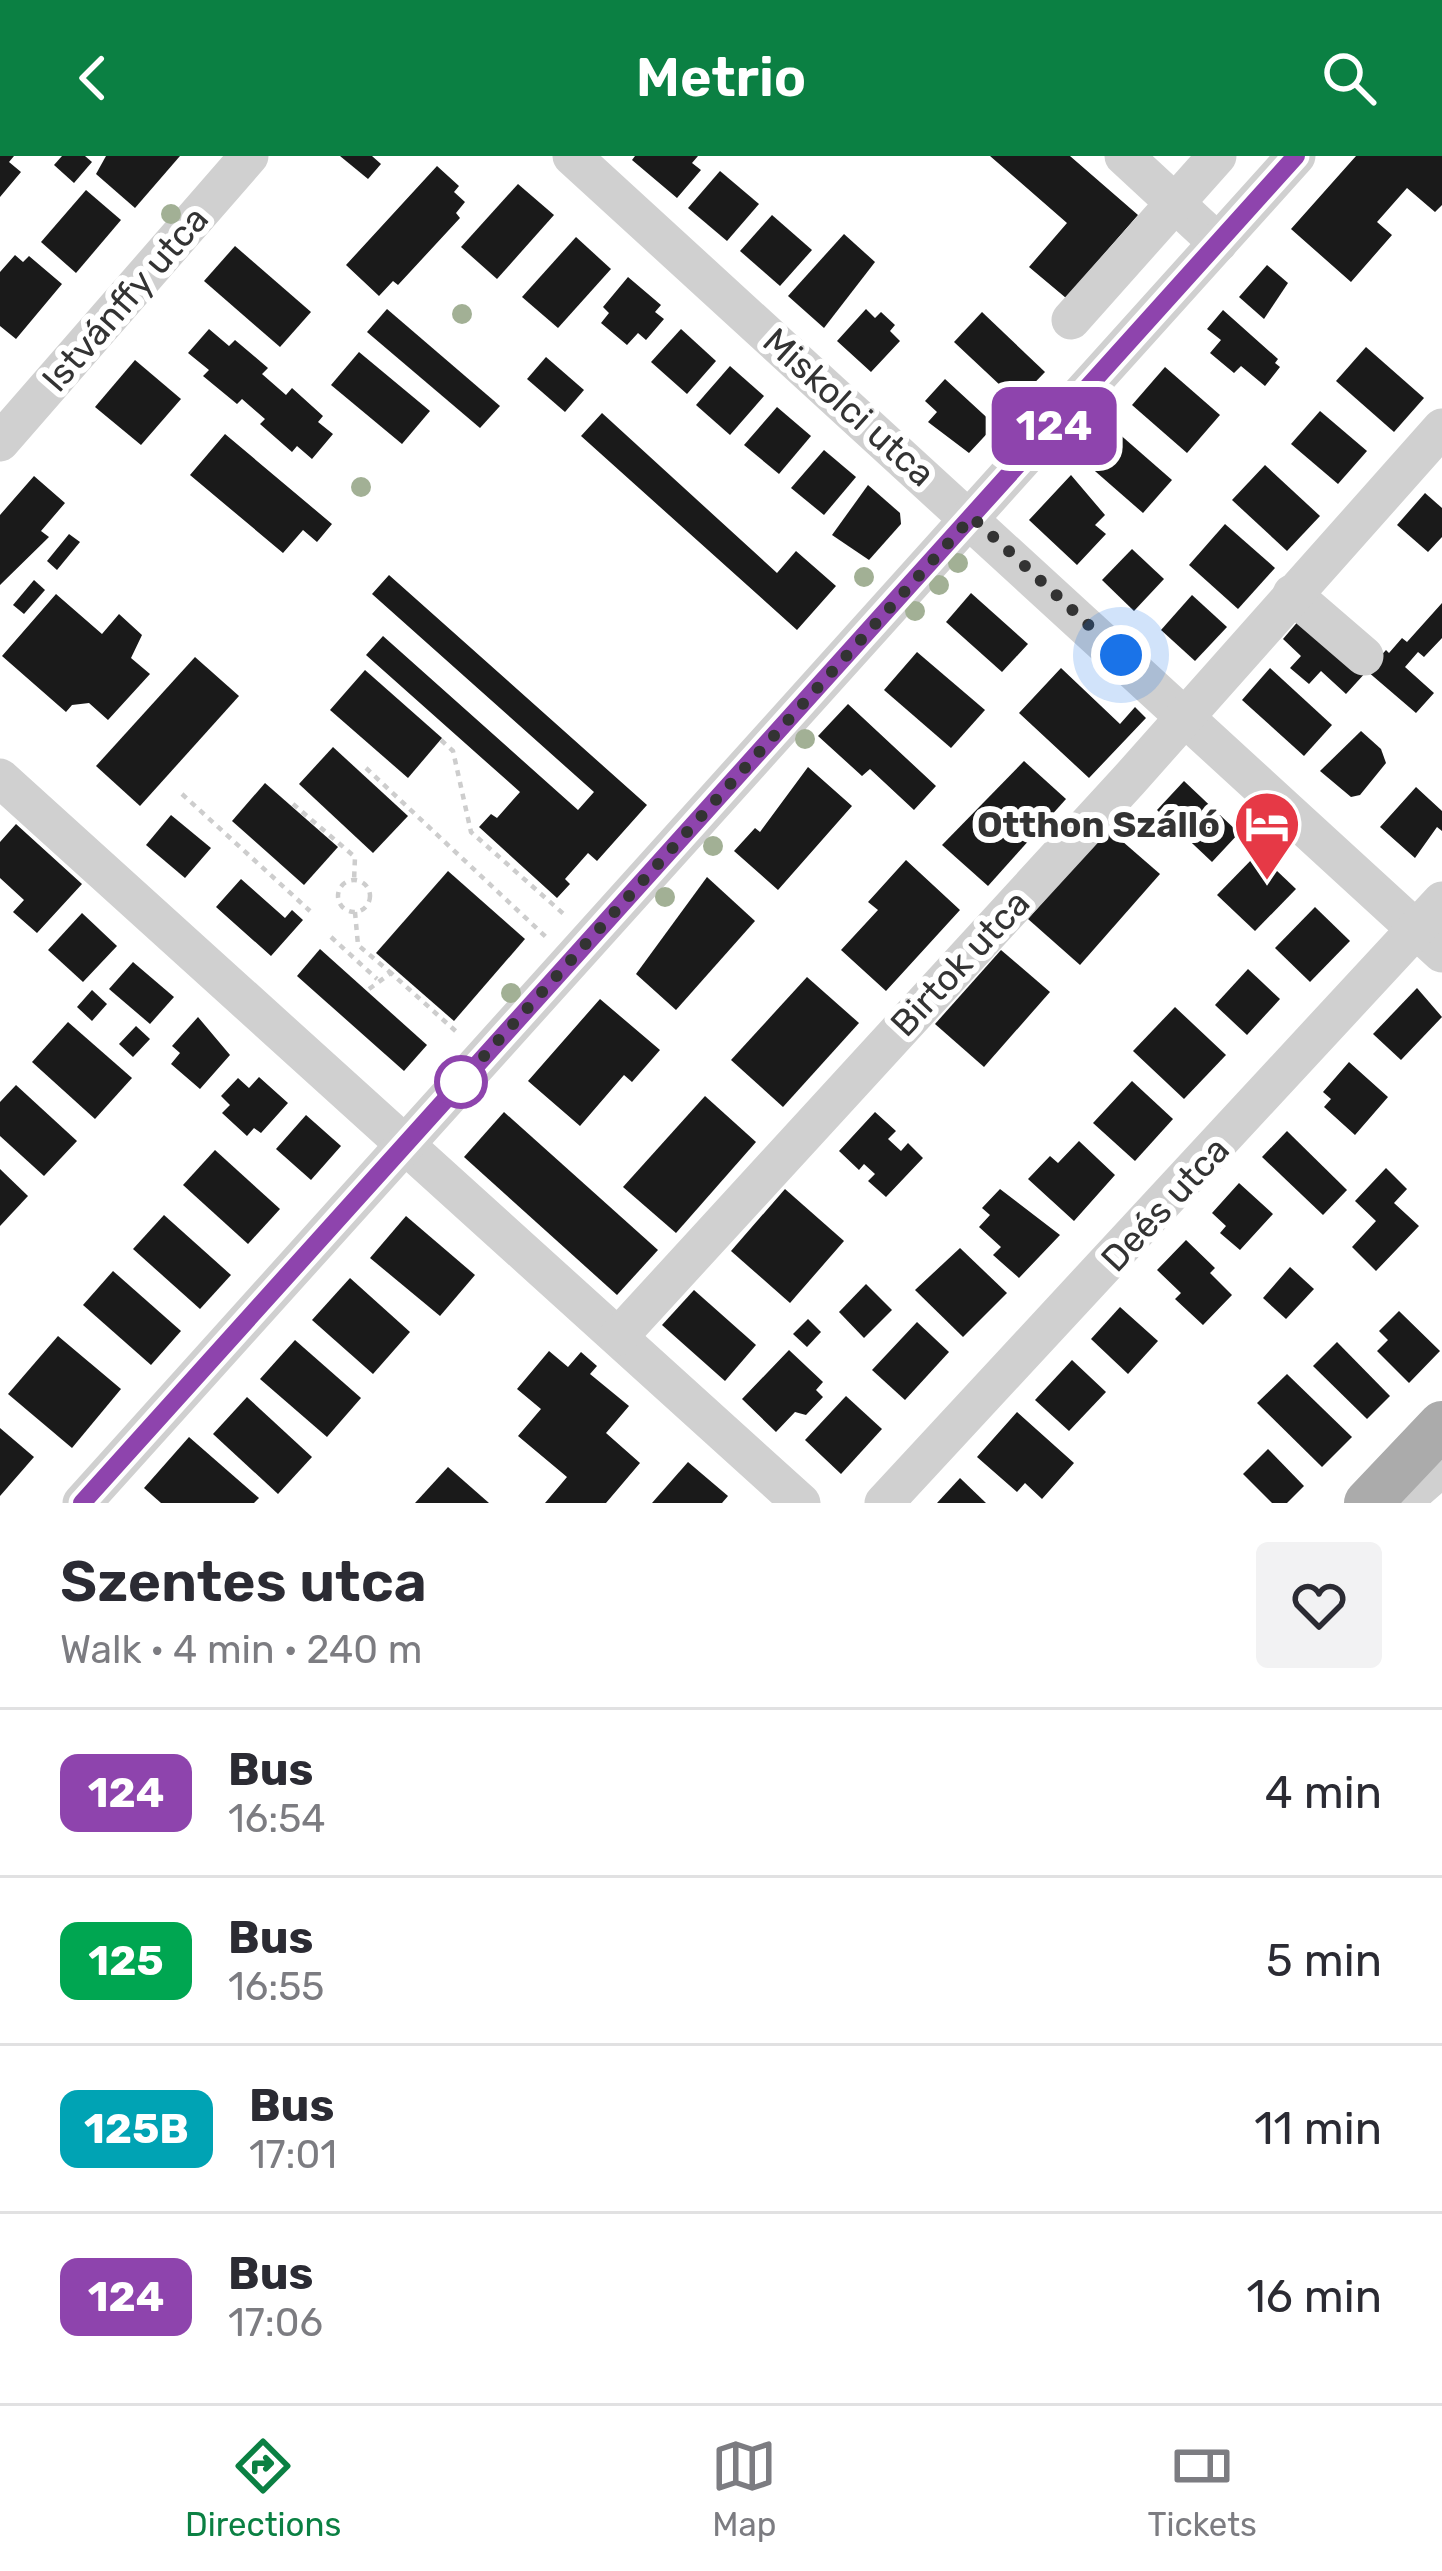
<!DOCTYPE html>
<meta charset="utf-8">
<style>
:root{--surface:#fff;--page:#f2f2f3;--text:#2b2b33;--muted:#7c7c81;--line:#e1e1e2;--accent:#0b8043}
body{margin:0;font-family:Rubik,sans-serif;background:var(--page);color:var(--text);height:100vh;display:flex;flex-direction:column;font-size:45px;white-space:nowrap}
*{box-sizing:border-box;margin:0}
p{font-size:39px;color:var(--muted)}
.icon{flex:none;width:66px;height:66px;fill:none;stroke:currentColor;stroke-width:2;stroke-linecap:round;stroke-linejoin:round}
.map{position:relative;height:1347px;overflow:hidden}
.sheet{display:flex;flex-direction:column;background:var(--surface);flex:1}
.sheet>*{flex:none}
.badge{padding:0 24px;border-radius:18px;font-size:42px;line-height:78px}
.you{position:absolute;width:60px;height:60px;margin:-30px;border:9px solid #fff;border-radius:50%;background:#1a73e8;box-shadow:0 0 0 18px #1a73e833}
.map>.badge{position:absolute;translate:-50% -50%;box-shadow:0 0 0 6px #fff}
.round{display:grid;place-items:center;flex:none;width:126px;height:126px;border-radius:12px;background:var(--page)}
.head{display:flex;align-items:center;justify-content:space-between;height:204px;padding:0 60px}
h1{font-size:57px;font-weight:600;line-height:90px}
ul{padding:0;list-style:none}
li{display:flex;align-items:center;gap:36px;height:168px;padding:0 60px;border-top:3px solid var(--line)}
li div{flex:1}
li b{display:block;font-size:45px}
li em{font-style:normal}
li .badge{min-width:132px;font-weight:700;text-align:center}
header{display:flex;justify-content:space-between;align-items:center;height:156px;padding:0 60px;background:var(--accent);color:#fff;font-size:54px;font-weight:600}
.tabs{display:flex;justify-content:space-around;align-items:center;height:168px;border-top:3px solid var(--line);background:var(--surface);font-size:33px;color:var(--muted)}
.tabs a{display:grid;justify-items:center;gap:6px}
.tabs .on{color:var(--accent)}
.map>svg:first-child{display:block}
.building{fill:#1a1a1a}
.lines{fill:none;stroke-linecap:round;stroke-linejoin:round}
.path{stroke:#cdcdcd;stroke-width:4.5;stroke-dasharray:6 6;stroke-linecap:butt}
.minor{stroke:#d0d0d0;stroke-width:39}
.major{stroke:#ababab;stroke-width:48}
.tree{fill:#a2b095}
.line-casing{stroke:#fff;stroke-width:27}
.line{stroke:#8e44ad;stroke-width:18}
.walk{stroke:#333;stroke-width:12;stroke-dasharray:0 21.6}
.stop-dot{fill:#fff;stroke:#8e44ad;stroke-width:6}
.labels{text-anchor:middle;dominant-baseline:central;stroke-width:12;stroke-linejoin:round;paint-order:stroke}
.street-label{font-size:36px;fill:#333;stroke:#fff}
.poi-label{font-size:36px;font-weight:bold;fill:#333;stroke:#fff;text-anchor:end}
</style>
<header><svg class="icon" aria-label="back" viewBox="0 0 24 24"><path d="M15 5l-7 7 7 7"/></svg>Metrio<svg class="icon" aria-label="search" viewBox="0 0 24 24"><circle cx="10" cy="10" r="6"/><path d="M15 15l6 6"/></svg></header>
<div class="map">
<svg width="1442" height="1347" viewBox="0 0 1442 1347">
<rect width="100%" height="100%" fill="#fff"/>
<g class="building">
<polygon points="0,0 14,0 9,6 21,16 0,41"/>
<polygon points="62,0 85,0 92,6 74,27 54,9"/>
<polygon points="106,0 180,0 135,52 96,18"/>
<polygon points="340,0 372,0 381,8 368,23"/>
<polygon points="635,0 698,0 692,7 701,14 677,42 632,4"/>
<polygon points="990,0 1070,0 1138,59 1066,142 1029,111 1067,67"/>
<polygon points="1356,0 1442,0 1442,49 1435,56 1407,32 1377,66 1392,79 1351,126 1291,73"/>
<polygon points="437,10 459,30 454,36 465,46 456,57 460,62 398,129 393,125 379,140 346,109"/>
<polygon points="720,15 759,48 727,85 688,52"/>
<polygon points="518,28 554,59 497,123 461,91"/>
<polygon points="86,34 121,64 76,117 41,86"/>
<polygon points="772,59 812,94 780,130 740,95"/>
<polygon points="844,78 875,106 824,172 788,140"/>
<polygon points="576,81 611,113 558,172 522,141"/>
<polygon points="235,90 311,156 280,191 204,125"/>
<polygon points="15,99 23,106 29,100 62,128 16,183 0,170 0,116"/>
<polygon points="1267,109 1288,127 1264,163 1239,141"/>
<polygon points="628,121 661,149 655,156 664,163 646,184 638,177 627,189 601,167 609,157 603,151"/>
<polygon points="387,153 500,250 480,272 367,176"/>
<polygon points="866,153 875,162 881,156 895,169 890,175 900,185 871,216 837,185"/>
<polygon points="1223,154 1278,203 1275,207 1280,211 1265,230 1241,210 1234,217 1210,197 1221,184 1207,173"/>
<polygon points="982,156 1045,216 1017,245 954,186"/>
<polygon points="209,173 229,190 235,184 268,212 262,218 286,239 292,232 323,260 318,266 333,278 312,303 297,290 292,296 260,268 265,263 242,243 237,248 203,220 209,214 188,197"/>
<polygon points="681,173 716,205 687,238 651,206"/>
<polygon points="1366,191 1424,242 1394,276 1336,225"/>
<polygon points="359,196 430,255 402,288 331,229"/>
<polygon points="546,201 584,234 565,256 527,223"/>
<polygon points="135,204 181,243 141,289 95,251"/>
<polygon points="730,210 764,240 730,279 696,249"/>
<polygon points="1165,211 1220,259 1187,297 1132,249"/>
<polygon points="945,223 995,269 969,297 928,266 937,256 925,245"/>
<polygon points="777,251 811,280 779,318 744,289"/>
<polygon points="1320,255 1367,295 1338,328 1291,288"/>
<polygon points="602,257 777,417 796,395 836,430 797,474 581,280"/>
<polygon points="1109,269 1172,324 1143,357 1080,302"/>
<polygon points="225,278 332,368 317,386 303,374 283,397 190,319"/>
<polygon points="824,294 856,321 824,359 791,332"/>
<polygon points="1265,309 1320,360 1287,395 1232,344"/>
<polygon points="1071,319 1105,359 1095,369 1106,378 1077,409 1029,364"/>
<polygon points="34,320 65,347 41,375 49,381 0,429 0,359"/>
<polygon points="868,329 900,357 901,368 869,404 832,379"/>
<polygon points="1425,337 1442,352 1442,381 1428,396 1397,369"/>
<polygon points="1225,368 1275,412 1238,453 1189,409"/>
<polygon points="69,378 80,386 57,414 47,405"/>
<polygon points="1132,393 1164,423 1134,455 1102,424"/>
<polygon points="389,419 647,649 597,705 588,697 565,723 570,728 557,742 479,671 491,658 497,662 520,636 366,499 383,480 578,654 594,636 372,438"/>
<polygon points="34,424 45,434 24,458 13,449"/>
<polygon points="971,437 1028,488 1002,516 946,466"/>
<polygon points="56,438 102,478 119,458 142,479 131,502 150,518 108,564 89,547 72,549 66,556 2,500"/>
<polygon points="1192,439 1227,471 1195,505 1161,474"/>
<polygon points="1442,447 1442,482 1424,501 1418,496 1405,511 1434,537 1416,557 1367,515 1386,494 1389,497 1402,482 1407,486"/>
<polygon points="1300,463 1367,515 1346,538 1321,515 1309,528 1290,512 1301,500 1283,483"/>
<polygon points="917,496 985,554 951,592 884,534"/>
<polygon points="195,501 239,540 140,650 96,610"/>
<polygon points="1061,512 1120,568 1135,551 1146,562 1089,622 1019,557"/>
<polygon points="1270,512 1332,569 1304,600 1242,544"/>
<polygon points="365,514 442,582 408,622 330,554"/>
<polygon points="848,548 936,630 914,654 870,613 862,620 818,580"/>
<polygon points="1361,575 1381,593 1386,607 1360,639 1351,641 1320,615"/>
<polygon points="333,591 408,660 373,697 299,628"/>
<polygon points="1024,605 1066,643 988,730 942,689"/>
<polygon points="808,611 852,650 778,734 734,695 755,672 760,676"/>
<polygon points="1184,625 1239,677 1212,706 1157,654"/>
<polygon points="265,627 338,691 304,729 232,665"/>
<polygon points="1416,631 1442,655 1442,675 1437,671 1415,702 1380,671"/>
<polygon points="171,659 211,692 185,722 146,689"/>
<polygon points="16,668 82,728 37,777 13,756 24,744 0,722 0,686"/>
<polygon points="1107,672 1160,718 1080,809 1028,763"/>
<polygon points="1258,697 1296,733 1255,775 1217,739"/>
<polygon points="906,704 960,754 886,835 841,794 878,754 868,746"/>
<polygon points="448,715 525,783 454,865 376,797"/>
<polygon points="707,721 755,765 676,854 636,818"/>
<polygon points="241,723 285,762 292,754 303,764 271,800 216,751"/>
<polygon points="1315,751 1350,785 1310,826 1275,792"/>
<polygon points="82,757 117,790 83,826 48,794"/>
<polygon points="320,793 427,889 404,915 297,820"/>
<polygon points="1001,794 1050,836 984,911 935,868"/>
<polygon points="133,806 174,841 150,868 109,833"/>
<polygon points="1248,813 1280,843 1247,879 1215,849"/>
<polygon points="807,821 859,867 783,951 731,904"/>
<polygon points="1417,832 1442,861 1401,904 1373,878"/>
<polygon points="92,834 107,848 92,865 77,851"/>
<polygon points="600,843 660,894 632,926 624,919 580,970 528,925"/>
<polygon points="1175,851 1226,899 1184,943 1133,895"/>
<polygon points="198,861 230,899 200,933 171,908 180,897 172,890"/>
<polygon points="68,866 132,922 95,963 32,906"/>
<polygon points="136,870 150,883 133,901 119,888"/>
<polygon points="1349,906 1388,941 1355,979 1324,951 1331,943 1323,936"/>
<polygon points="259,921 288,947 261,977 254,972 247,980 222,957 230,949 221,940 238,922 249,932"/>
<polygon points="1132,925 1173,963 1135,1005 1093,967"/>
<polygon points="16,929 77,985 44,1020 0,980 0,946"/>
<polygon points="705,940 756,986 676,1077 623,1031"/>
<polygon points="504,956 658,1094 617,1139 464,1001"/>
<polygon points="875,956 896,975 888,983 901,995 908,987 923,1002 886,1041 868,1025 875,1018 864,1008 859,1014 839,995"/>
<polygon points="306,959 341,990 311,1024 276,993"/>
<polygon points="1287,975 1347,1034 1323,1059 1262,1001"/>
<polygon points="1079,985 1115,1019 1074,1065 1028,1023 1050,1000 1058,1007"/>
<polygon points="215,994 280,1053 248,1088 183,1029"/>
<polygon points="1386,1012 1407,1033 1394,1047 1419,1070 1376,1115 1352,1091 1376,1065 1355,1045"/>
<polygon points="0,1013 28,1040 0,1070"/>
<polygon points="1239,1027 1273,1058 1240,1094 1220,1077 1226,1070 1212,1057"/>
<polygon points="785,1033 844,1085 790,1147 731,1095"/>
<polygon points="1000,1033 1060,1079 1019,1122 993,1099 1001,1091 979,1071 990,1059 982,1052"/>
<polygon points="164,1059 231,1119 200,1153 133,1093"/>
<polygon points="406,1060 475,1119 440,1160 370,1102"/>
<polygon points="1186,1084 1215,1112 1210,1117 1232,1139 1203,1169 1175,1143 1181,1137 1157,1114"/>
<polygon points="960,1092 1007,1137 963,1181 915,1134"/>
<polygon points="1290,1111 1314,1133 1286,1163 1263,1142"/>
<polygon points="113,1115 181,1175 151,1209 83,1149"/>
<polygon points="350,1122 410,1176 373,1218 312,1164"/>
<polygon points="866,1128 892,1154 864,1182 839,1156"/>
<polygon points="694,1134 756,1189 725,1225 662,1169"/>
<polygon points="1120,1151 1158,1185 1128,1218 1091,1183"/>
<polygon points="1399,1155 1440,1195 1409,1227 1377,1195 1388,1184 1379,1175"/>
<polygon points="808,1163 821,1176 807,1191 793,1178"/>
<polygon points="917,1166 949,1196 905,1244 872,1214"/>
<polygon points="58,1180 121,1233 72,1292 8,1238"/>
<polygon points="295,1184 361,1242 327,1281 260,1223"/>
<polygon points="1337,1186 1390,1240 1367,1263 1313,1210"/>
<polygon points="789,1194 823,1226 816,1234 823,1241 806,1259 795,1256 776,1276 742,1243"/>
<polygon points="549,1195 568,1211 581,1196 597,1210 590,1218 629,1250 606,1277 640,1307 606,1347 545,1347 567,1321 518,1280 541,1253 517,1233"/>
<polygon points="1072,1204 1106,1236 1069,1275 1035,1244"/>
<polygon points="1287,1218 1352,1281 1322,1311 1257,1247"/>
<polygon points="846,1240 882,1273 841,1318 805,1284"/>
<polygon points="247,1241 312,1301 278,1338 213,1278"/>
<polygon points="1017,1256 1074,1307 1042,1343 1025,1327 1017,1336 977,1301"/>
<polygon points="0,1272 34,1301 0,1340"/>
<polygon points="189,1281 259,1342 254,1347 161,1347 144,1332"/>
<polygon points="1268,1293 1304,1330 1287,1347 1272,1347 1243,1318"/>
<polygon points="688,1306 728,1340 722,1347 652,1347"/>
<polygon points="448,1311 489,1347 415,1347"/>
<polygon points="960,1322 986,1347 937,1347"/>
</g>
<g class="lines">
<g class="path">
<polyline points="441,584 453,595 471,676 567,761"/>
<polyline points="366,612 546,781"/>
<polyline points="182,638 310,755"/>
<polyline points="293,648 355,701 354,725"/>
<circle cx="354" cy="740" r="16"/>
<polyline points="355,756 358,789 391,817"/>
<polyline points="331,781 377,823"/>
<polyline points="369,833 391,817 460,879"/>
</g>
<g class="minor">
<polyline points="572,0 1442,797"/>
<polyline points="1124,0 1218,87"/>
<polyline points="1071,164 1217,0"/>
<polyline points="0,286 249,0"/>
<polyline points="1292,438 1364,500"/>
<polyline points="0,622 801,1347"/>
<polyline points="619,1180 1129,624 1442,272"/>
<polyline points="82,1347 1296,0"/>
<polyline points="884,1347 1442,745"/>
<polyline points="1401,1347 1442,1311"/>
</g>
<polyline class="major" points="1368,1347 1442,1269"/>
</g>
<g class="tree">
<circle cx="171" cy="58" r="10"/>
<circle cx="462" cy="158" r="10"/>
<circle cx="361" cy="331" r="10"/>
<circle cx="958" cy="407" r="10"/>
<circle cx="864" cy="421" r="10"/>
<circle cx="939" cy="429" r="10"/>
<circle cx="915" cy="455" r="10"/>
<circle cx="805" cy="583" r="10"/>
<circle cx="713" cy="690" r="10"/>
<circle cx="665" cy="741" r="10"/>
<circle cx="511" cy="837" r="10"/>
</g>
<g class="lines">
<g class="line-casing">
<polyline id="line" points="82,1347 1296,0"/>
</g>
<use href="#line" class="line"/>
<polyline class="walk" points="461,926 458,929 972,361 1121,499"/>
</g>
<defs>
<g id="hotel-pin" transform="scale(3.45)"><path d="M0 17L-7.5 6A9.5 9.5 0 1 1 7.5 6Z" fill="#e63946" stroke="#fff"/><path d="M-6-4.5h1.5V1H6V5H4.5V3h-9V5H-6ZM-4 0a1.8 1.8 0 1 1 3.6 0ZM.5 0V-2.5h3Q6-2.5 6 0Z" fill="#fff"/></g>
</defs>
<g fill-rule="evenodd">
<use href="#hotel-pin" x="1267" y="668"/>
</g>
<circle class="stop-dot" cx="461" cy="926" r="24"/>
<g class="labels">
<g class="street-label">
<text transform="translate(125 143) rotate(-49)">Istvánffy utca</text>
<text transform="translate(849 251) rotate(42)">Miskolci utca</text>
<text transform="translate(960 807) rotate(-47)">Birtok utca</text>
<text transform="translate(1165 1048) rotate(-47)">Deés utca</text>
</g>
<g class="poi-label">
<text x="1220" y="668">Otthon Szálló</text>
</g>
</g>
</svg>
<div class="you" style="left:1121px;top:499px"></div>
<b class="badge" style="left:1054px;top:270px;background:#8e44ad;color:#fff">124</b>
</div>
<section class="sheet">
<div class="head"><div><h1>Szentes utca</h1><p>Walk · 4 min · 240 m</p></div><a class="round"><svg class="icon" aria-label="heart" viewBox="0 0 24 24"><path d="M12 20l-8-8c-3-5 5-10 8-4 3-6 11-1 8 4z"/></svg></a></div>
<ul>
<li><span class="badge" style="background:#8e44ad;color:#fff">124</span><div><b>Bus</b><p>16:54</p></div><em>4 min</em></li>
<li><span class="badge" style="background:#00a651;color:#fff">125</span><div><b>Bus</b><p>16:55</p></div><em>5 min</em></li>
<li><span class="badge" style="background:#00a3b4;color:#fff">125B</span><div><b>Bus</b><p>17:01</p></div><em>11 min</em></li>
<li><span class="badge" style="background:#8e44ad;color:#fff">124</span><div><b>Bus</b><p>17:06</p></div><em>16 min</em></li>
</ul>
</section>
<nav class="tabs">
<a class="on"><svg class="icon" aria-label="directions" viewBox="0 0 24 24"><path d="M12 3l9 9-9 9-9-9zM9 14v-3h6M13 9l2 2-2 2"/></svg>Directions</a>
<a><svg class="icon" aria-label="map" viewBox="0 0 24 24"><path d="M3 6l6-2 6 2 6-2v14l-6 2-6-2-6 2zM9 4v14M15 6v14"/></svg>Map</a>
<a><svg class="icon" aria-label="tickets" viewBox="0 0 24 24"><path d="M3 7h18v10H3zM15 7v10"/></svg>Tickets</a>
</nav>
